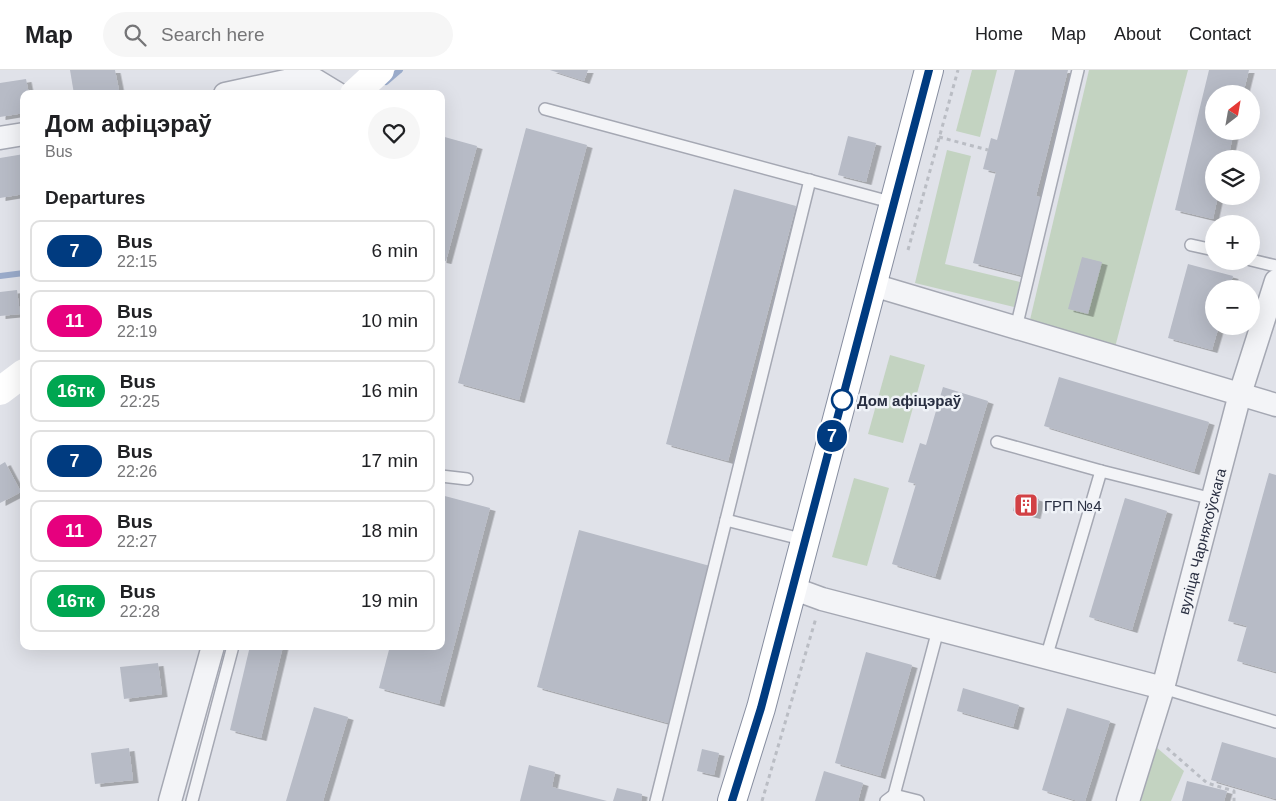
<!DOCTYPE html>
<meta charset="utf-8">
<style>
:root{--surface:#fff;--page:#f6f6f6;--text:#202124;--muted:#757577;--line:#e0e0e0}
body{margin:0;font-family:Helvetica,sans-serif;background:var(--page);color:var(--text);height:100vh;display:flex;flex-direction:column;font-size:19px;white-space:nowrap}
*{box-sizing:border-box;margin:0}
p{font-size:16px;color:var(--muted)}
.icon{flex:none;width:28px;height:28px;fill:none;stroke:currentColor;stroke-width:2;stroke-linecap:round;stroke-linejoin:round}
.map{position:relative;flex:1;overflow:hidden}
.sheet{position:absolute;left:20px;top:20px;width:425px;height:560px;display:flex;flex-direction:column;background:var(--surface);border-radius:10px;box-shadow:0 5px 20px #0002}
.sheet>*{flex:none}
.badge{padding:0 10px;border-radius:16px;font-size:18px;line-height:32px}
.needle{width:32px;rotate:31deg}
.tools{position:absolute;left:1205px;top:15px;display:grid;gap:10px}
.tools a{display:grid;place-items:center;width:55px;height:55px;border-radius:50%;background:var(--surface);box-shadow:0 5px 20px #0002;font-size:25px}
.map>.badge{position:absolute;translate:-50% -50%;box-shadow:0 0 0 2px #fff}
h2{padding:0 25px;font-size:19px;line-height:45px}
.round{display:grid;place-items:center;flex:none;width:52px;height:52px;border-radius:26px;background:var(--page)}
.head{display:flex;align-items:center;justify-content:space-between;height:85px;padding:0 25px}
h1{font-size:24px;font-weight:800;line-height:38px}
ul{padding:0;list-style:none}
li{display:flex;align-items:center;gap:15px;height:62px;margin:0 10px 8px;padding:0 15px;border:2px solid var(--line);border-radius:10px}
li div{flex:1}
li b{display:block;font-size:19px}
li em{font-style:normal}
li .badge{min-width:55px;font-weight:700;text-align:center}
header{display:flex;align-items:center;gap:30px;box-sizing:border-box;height:70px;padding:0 25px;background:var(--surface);border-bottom:1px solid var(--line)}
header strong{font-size:24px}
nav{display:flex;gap:28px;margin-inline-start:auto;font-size:18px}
.search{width:350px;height:45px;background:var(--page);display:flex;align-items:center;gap:12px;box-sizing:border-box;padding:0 18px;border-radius:28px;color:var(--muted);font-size:19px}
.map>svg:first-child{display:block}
.green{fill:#c3d3c1}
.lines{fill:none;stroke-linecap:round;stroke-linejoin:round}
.stream{stroke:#9aabca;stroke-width:6}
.building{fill:#b7bbc6;filter:url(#shadow)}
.lane-casing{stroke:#a5a8b3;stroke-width:14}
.street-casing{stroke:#a5a8b3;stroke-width:25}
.highway-casing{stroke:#878ea0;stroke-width:30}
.path{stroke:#babdc4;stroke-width:3;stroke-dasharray:4 4;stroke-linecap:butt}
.lane{stroke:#f3f4f7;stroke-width:11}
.street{stroke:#f3f4f7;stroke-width:22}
.secondary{stroke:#fff;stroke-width:28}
.highway{stroke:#fff;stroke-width:28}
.line-casing{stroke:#fff;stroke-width:11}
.line{stroke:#003b80;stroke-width:8}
.stop-dot{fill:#fff;stroke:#003b80;stroke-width:2.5}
.labels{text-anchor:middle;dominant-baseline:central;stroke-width:5;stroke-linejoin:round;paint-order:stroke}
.stop-label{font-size:15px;font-weight:bold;fill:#282e41;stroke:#eff2f7;text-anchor:start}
.poi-label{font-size:15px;fill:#282e41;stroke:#eff2f7;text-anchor:start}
.street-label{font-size:15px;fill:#282e41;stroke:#eff2f7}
</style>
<header>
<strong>Map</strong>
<div class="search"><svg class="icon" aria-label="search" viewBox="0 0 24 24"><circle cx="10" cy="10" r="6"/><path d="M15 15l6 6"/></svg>Search here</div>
<nav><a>Home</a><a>Map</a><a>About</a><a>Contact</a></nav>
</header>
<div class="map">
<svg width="1276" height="731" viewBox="0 0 1276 731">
<defs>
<filter id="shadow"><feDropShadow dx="5.5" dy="3" stdDeviation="0" flood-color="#0004"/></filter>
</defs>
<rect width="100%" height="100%" fill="#e0e2e9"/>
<g class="green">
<polygon points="972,0 997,0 980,67 956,61"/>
<polygon points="1089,0 1188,0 1114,281 1029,254"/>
<polygon points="947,80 971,86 945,194 1020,212 1014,237 915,213"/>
<polygon points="890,285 925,295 903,373 868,364"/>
<polygon points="854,408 889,418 867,496 832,487"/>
<polygon points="1156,677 1184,701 1171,731 1141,731"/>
</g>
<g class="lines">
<g class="stream">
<polyline points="386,12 400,0"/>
<polyline points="0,206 24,203"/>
</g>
</g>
<g class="building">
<polygon points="70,0 115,0 119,20 97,24 74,24"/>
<polygon points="550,0 588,0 584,11"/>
<polygon points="1015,0 1068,0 1036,126 1043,128 1024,206 973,193 996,102 983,99 991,68 997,70"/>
<polygon points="1209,0 1249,0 1243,24 1214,24 1214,61 1234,61 1228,89 1214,89 1214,126 1218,126 1213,149 1175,140"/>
<polygon points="26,9 29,24 24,24 24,43 0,47 0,13"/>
<polygon points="526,58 587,75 519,330 458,313"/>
<polygon points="441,66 477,76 446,191 441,190"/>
<polygon points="848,66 876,73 866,112 838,105"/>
<polygon points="24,84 24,124 0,128 0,88"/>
<polygon points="734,119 796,136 728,391 666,374"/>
<polygon points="1082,187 1102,192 1088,244 1068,239"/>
<polygon points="1188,194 1233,206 1229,219 1214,219 1214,256 1219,256 1212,280 1168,268"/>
<polygon points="17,220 20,244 0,246 0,222"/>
<polygon points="1059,307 1209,352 1194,402 1044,356"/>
<polygon points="943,317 988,331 935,507 892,494 916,414 908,412 920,373 926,375"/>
<polygon points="5,392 21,422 0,433 0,395"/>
<polygon points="1269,403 1276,405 1276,602 1237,591 1247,556 1228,551"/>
<polygon points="1017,423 1039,429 1035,446 1013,441"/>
<polygon points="441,425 490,438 439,634 379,618 390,576 441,576"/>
<polygon points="1125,428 1167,441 1132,560 1089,547"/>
<polygon points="579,460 710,496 668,653 537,617"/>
<polygon points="250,576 283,576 261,668 230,660"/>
<polygon points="866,582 912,595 880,706 835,693"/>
<polygon points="158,593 162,624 124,629 120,597"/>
<polygon points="963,618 1019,635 1013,657 957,641"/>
<polygon points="314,637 348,647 323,731 286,731"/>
<polygon points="1067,638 1110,651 1085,731 1078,731 1042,720"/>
<polygon points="1222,672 1276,688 1276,729 1211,710"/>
<polygon points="129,678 133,710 95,714 91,683"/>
<polygon points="702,679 719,683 714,705 697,701"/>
<polygon points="529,695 555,702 552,717 607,731 520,731"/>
<polygon points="824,701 863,713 858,731 815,731"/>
<polygon points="1187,711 1227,721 1224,731 1182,731"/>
<polygon points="617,718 642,724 641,731 613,731"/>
</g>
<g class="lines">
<g class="lane-casing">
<g id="lane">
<polyline points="545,39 894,133"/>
<polyline points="1191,175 1214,180"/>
<polyline points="1251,190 1276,196"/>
<polyline points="1016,258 1078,0"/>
<polyline points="997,372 1101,401"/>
<polyline points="441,406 467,409"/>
<polyline points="726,450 810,110"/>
<polyline points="1046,588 1101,401 1213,429"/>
<polyline points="1163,618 1276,652"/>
<polyline points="894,725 938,560"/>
<polyline points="192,731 233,576"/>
<polyline points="656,731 726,450 805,470"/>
<polyline points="886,731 894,725 918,731"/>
</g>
</g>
<g class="street-casing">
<g id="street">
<polyline points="225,24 295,9 315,10 338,24"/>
<polyline points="0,68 24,64"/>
<polyline points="873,215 1276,335"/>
<polyline points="792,518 822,529 1163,618"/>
<polyline points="170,731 213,576"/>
<path id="s1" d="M1128,731L1163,618L1240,324L1276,211"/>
</g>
</g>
<g class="highway-casing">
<polyline id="highway" points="732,731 761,638 929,0"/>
</g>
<g class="path">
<polyline points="939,67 988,80"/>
<polyline points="908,180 958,0"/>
<polyline points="1167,678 1207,713 1234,721 1234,731"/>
<polyline points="762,731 816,548"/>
</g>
<use href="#lane" class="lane"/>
<use href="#street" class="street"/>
<g class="secondary">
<polyline points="354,24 380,0"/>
<polyline points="0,321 24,303"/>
</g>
<use href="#highway" class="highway"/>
</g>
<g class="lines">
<g class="line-casing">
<polyline id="line" points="732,731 761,638 929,0"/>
</g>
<use href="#line" class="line"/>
</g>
<defs>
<g id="building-square" transform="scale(1.25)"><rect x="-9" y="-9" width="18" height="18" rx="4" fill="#d24145" stroke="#eff2f7"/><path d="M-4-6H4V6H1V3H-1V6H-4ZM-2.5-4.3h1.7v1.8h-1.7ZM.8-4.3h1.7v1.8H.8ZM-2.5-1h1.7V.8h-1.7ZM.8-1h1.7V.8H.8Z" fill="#fff"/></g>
</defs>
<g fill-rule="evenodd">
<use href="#building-square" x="1026" y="435"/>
</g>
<circle class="stop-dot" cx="842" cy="330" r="10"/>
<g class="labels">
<g class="stop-label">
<text x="857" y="330">Дом афіцэраў</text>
</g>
<g class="poi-label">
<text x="1044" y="435">ГРП №4</text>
</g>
<g class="street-label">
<text stroke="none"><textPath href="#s1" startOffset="270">вуліца Чарняхоўскага</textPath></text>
</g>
</g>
</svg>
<div class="tools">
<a><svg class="needle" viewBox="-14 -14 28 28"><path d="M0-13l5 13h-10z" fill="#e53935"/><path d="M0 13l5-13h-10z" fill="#757577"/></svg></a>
<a><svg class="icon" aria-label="layers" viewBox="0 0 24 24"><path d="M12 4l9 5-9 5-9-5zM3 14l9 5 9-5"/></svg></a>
<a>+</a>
<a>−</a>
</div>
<b class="badge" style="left:832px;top:366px;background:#003b80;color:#fff">7</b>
<section class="sheet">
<div class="head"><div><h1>Дом афіцэраў</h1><p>Bus</p></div><a class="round"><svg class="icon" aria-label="heart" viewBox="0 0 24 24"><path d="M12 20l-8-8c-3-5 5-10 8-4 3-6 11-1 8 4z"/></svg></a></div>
<h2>Departures</h2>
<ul>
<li><span class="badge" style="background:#003b80;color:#fff">7</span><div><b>Bus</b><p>22:15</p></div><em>6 min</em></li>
<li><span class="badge" style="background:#e6007e;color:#fff">11</span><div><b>Bus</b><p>22:19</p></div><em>10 min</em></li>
<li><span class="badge" style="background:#00a651;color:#fff">16тк</span><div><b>Bus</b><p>22:25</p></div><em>16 min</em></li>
<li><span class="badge" style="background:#003b80;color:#fff">7</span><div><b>Bus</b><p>22:26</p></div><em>17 min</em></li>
<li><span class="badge" style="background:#e6007e;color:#fff">11</span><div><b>Bus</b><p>22:27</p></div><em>18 min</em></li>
<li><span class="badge" style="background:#00a651;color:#fff">16тк</span><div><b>Bus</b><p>22:28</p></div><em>19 min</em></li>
</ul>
</section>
</div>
